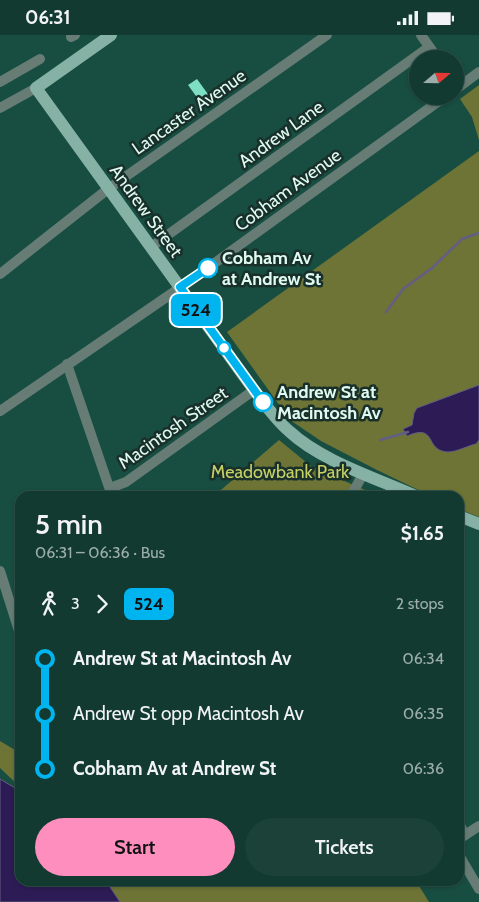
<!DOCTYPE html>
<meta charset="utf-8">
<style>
:root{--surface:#123a31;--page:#1b4139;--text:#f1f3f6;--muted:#9cadab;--line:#31544d;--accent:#fd8ebe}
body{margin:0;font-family:Cabin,sans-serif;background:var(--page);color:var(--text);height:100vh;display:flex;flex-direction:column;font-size:19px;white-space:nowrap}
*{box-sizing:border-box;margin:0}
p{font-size:16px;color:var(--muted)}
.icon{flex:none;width:28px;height:28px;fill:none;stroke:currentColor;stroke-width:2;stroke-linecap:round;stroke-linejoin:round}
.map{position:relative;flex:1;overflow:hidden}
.panel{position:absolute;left:15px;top:456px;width:449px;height:395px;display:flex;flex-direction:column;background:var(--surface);border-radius:15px;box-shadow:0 1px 4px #0004,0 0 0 1px var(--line)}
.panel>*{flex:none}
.badge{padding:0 10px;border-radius:8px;font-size:18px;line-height:32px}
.needle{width:32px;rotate:70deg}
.controls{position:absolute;left:409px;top:15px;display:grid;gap:10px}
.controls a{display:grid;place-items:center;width:55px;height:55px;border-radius:50%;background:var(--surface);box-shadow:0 1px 4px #0004,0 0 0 1px var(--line);font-size:25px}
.map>.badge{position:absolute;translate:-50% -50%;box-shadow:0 0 0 2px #fff}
.legs{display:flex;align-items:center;gap:8px;height:55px;padding:0 20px;font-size:16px}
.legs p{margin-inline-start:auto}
.head{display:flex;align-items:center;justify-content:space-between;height:85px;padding:0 20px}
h1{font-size:28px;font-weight:600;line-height:38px}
.button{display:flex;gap:10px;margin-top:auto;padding:10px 20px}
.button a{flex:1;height:58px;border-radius:30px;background:var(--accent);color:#111;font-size:20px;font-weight:600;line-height:58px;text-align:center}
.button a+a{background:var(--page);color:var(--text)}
ul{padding:0 20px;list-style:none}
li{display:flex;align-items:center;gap:18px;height:55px;font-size:19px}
li i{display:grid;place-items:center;width:8px;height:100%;margin:0 6px;background:currentColor}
li i::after{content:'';width:12px;height:12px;margin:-6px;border:4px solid;border-radius:50%;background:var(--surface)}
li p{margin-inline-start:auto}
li:first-child i{background:linear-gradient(#0000 50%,currentColor 0)}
li:last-child i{background:linear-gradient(currentColor 50%,#0000 0)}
.status{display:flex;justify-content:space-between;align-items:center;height:35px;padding:0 25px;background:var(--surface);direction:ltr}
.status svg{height:14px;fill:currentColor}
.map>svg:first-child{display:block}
.green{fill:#6e7435}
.water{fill:#2d1b55;stroke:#625e84}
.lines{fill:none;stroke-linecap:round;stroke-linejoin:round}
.stream{stroke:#625e84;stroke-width:2.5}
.building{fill:#7fdfc4}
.minor{stroke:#667c75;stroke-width:10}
.major{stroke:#86b2a5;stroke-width:12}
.line-1-casing{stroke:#fff;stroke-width:11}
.line-1{stroke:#00b5ef;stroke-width:8}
.stop-1-dot{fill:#fff;stroke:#00b5ef;stroke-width:2.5}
.labels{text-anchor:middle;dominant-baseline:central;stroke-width:5;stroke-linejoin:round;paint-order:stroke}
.street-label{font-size:18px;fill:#dffaf1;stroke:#192f29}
.stop-label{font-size:18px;font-weight:bold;fill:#dffaf1;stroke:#192f29;text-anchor:start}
.park-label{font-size:18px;fill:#c5d067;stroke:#192f29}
</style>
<div class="status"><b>06:31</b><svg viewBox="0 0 49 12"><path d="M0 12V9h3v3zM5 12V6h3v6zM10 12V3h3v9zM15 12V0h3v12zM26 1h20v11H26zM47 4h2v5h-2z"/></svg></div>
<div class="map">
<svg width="479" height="867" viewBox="0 0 479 867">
<rect width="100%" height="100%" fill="#184e41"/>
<g class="green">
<polygon points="479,50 479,105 472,82 460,64"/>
<polygon points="479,116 479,482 459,474 459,461 431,461 377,435 321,406 290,385 227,297"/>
<polygon points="279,405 312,432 379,461 214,461"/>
<polygon points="0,706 20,718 20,752 0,733"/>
<polygon points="79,846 416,846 429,867 98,867"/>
</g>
<g class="water">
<path d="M479,350V405L476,409C466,411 452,420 442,416C426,411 435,389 407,401L403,394L412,390L414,378L417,373Z"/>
<polygon points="0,744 20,756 20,846 106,846 120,867 0,867"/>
</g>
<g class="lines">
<g class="stream">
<polyline points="386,277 403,254 432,233 462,204 479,198"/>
<polyline points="380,405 408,397"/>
</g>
</g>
<polygon class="building" points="197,44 210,62 208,63 209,65 204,69 203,67 201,68 188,50"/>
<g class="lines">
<g class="minor">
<polyline points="421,0 438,24"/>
<polyline points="71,2 75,0"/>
<polyline points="0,47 40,24"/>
<polyline points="455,55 479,37"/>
<polyline points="0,73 36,53"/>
<polyline points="151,212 429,12"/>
<polyline points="0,239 108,154 327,0"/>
<polyline points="67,329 112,461"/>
<polyline points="0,376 187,248 446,61"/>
<polyline points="110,453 126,447 254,355"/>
<polyline points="351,461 363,439"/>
<polyline points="0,536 20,599"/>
<polyline points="459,788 465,800"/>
<polyline points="459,804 479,791"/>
<polyline points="459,820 479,854"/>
</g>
<g class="major">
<path d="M111,0L36,53L254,355C265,369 275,384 289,396C321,426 376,443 416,461"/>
<polyline points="459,481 479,489"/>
</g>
</g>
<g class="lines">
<g class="line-1-casing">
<polyline id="line-1" points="208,233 180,252 263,367"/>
</g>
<use href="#line-1" class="line-1"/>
</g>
<g class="stop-1-dot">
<circle cx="208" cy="233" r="9"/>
<circle cx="224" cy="313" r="6"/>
<circle cx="263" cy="367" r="9"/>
</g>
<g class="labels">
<g class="street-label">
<text transform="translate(189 77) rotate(-35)">Lancaster Avenue</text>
<text transform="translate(281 99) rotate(-36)">Andrew Lane</text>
<text transform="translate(288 155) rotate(-36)">Cobham Avenue</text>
<text transform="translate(146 176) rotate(54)">Andrew Street</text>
<text transform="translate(173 393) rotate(-35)">Macintosh Street</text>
</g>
<g class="stop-label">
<text x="222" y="223">Cobham Av<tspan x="222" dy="21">at Andrew St</tspan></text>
<text x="277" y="357">Andrew St at<tspan x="277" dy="21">Macintosh Av</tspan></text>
</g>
<g class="park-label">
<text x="280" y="437">Meadowbank Park</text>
</g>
</g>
</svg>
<div class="controls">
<a><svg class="needle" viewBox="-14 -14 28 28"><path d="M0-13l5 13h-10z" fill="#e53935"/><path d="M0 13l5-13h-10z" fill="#9cadab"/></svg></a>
</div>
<b class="badge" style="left:196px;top:275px;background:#00b5ef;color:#111">524</b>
<section class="panel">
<div class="head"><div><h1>5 min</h1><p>06:31 – 06:36 · Bus</p></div><b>$1.65</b></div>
<div class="legs"><svg class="icon" aria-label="walk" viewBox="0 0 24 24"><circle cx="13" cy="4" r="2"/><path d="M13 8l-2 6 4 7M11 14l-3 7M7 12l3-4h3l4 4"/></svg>3<svg class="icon" aria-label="forward" viewBox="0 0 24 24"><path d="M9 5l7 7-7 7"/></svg><b class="badge" style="background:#00b5ef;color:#111">524</b><p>2 stops</p></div>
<ul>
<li><i style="color:#00b5ef"></i><b>Andrew St at Macintosh Av</b><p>06:34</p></li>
<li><i style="color:#00b5ef"></i><span>Andrew St opp Macintosh Av</span><p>06:35</p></li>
<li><i style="color:#00b5ef"></i><b>Cobham Av at Andrew St</b><p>06:36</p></li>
</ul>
<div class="button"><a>Start</a><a>Tickets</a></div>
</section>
</div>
